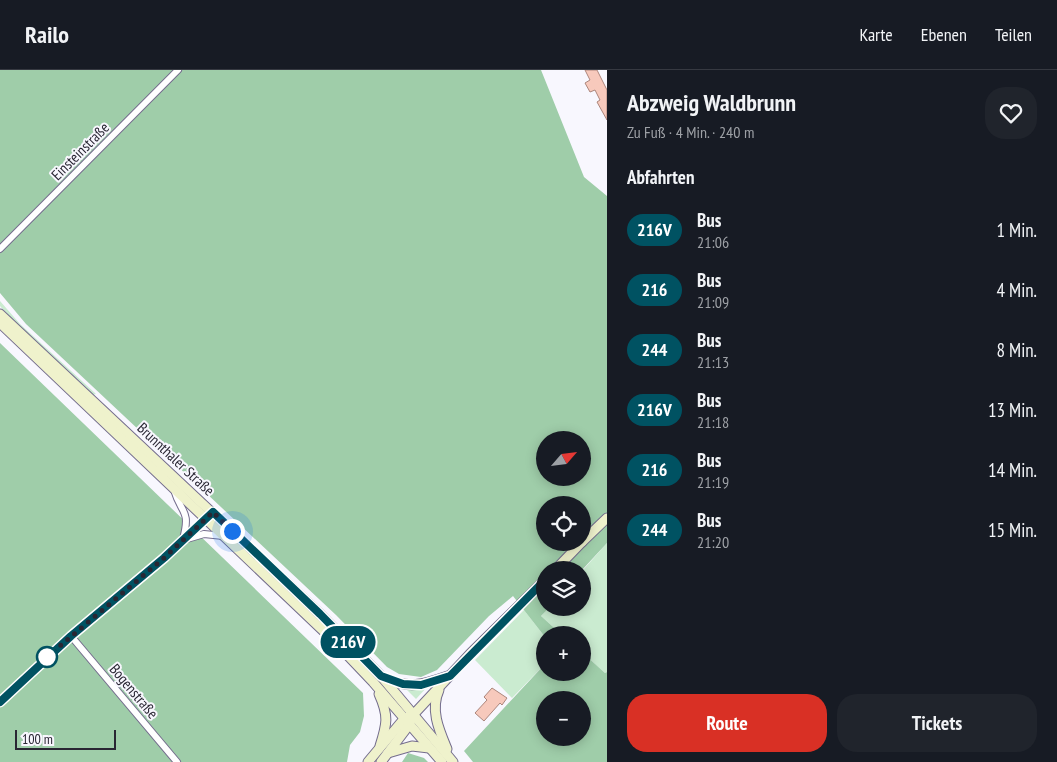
<!DOCTYPE html>
<html lang="de">
<meta charset="utf-8">
<style>
:root{--surface:#171b24;--page:#20242c;--text:#f1f3f6;--muted:#9ea1a6;--line:#363941;--accent:#d93025}
body{margin:0;font-family:"PT Sans Narrow",sans-serif;background:var(--page);color:var(--text);height:100vh;display:flex;flex-direction:column;font-size:19px;white-space:nowrap}
*{box-sizing:border-box;margin:0}
p{font-size:16px;color:var(--muted)}
.icon{flex:none;width:28px;height:28px;fill:none;stroke:currentColor;stroke-width:2;stroke-linecap:round;stroke-linejoin:round}
.map{position:relative;flex:1;overflow:hidden}
.side{display:flex;flex-direction:column;background:var(--surface);width:450px}
.side>*{flex:none}
.badge{padding:0 10px;border-radius:16px;font-size:18px;line-height:32px}
.needle{width:32px;rotate:62deg}
.buttons{position:absolute;left:536px;top:361px;display:grid;gap:10px}
.buttons a{display:grid;place-items:center;width:55px;height:55px;border-radius:50%;background:var(--surface);box-shadow:0 2px 12px #0003;font-size:25px}
.scale{position:absolute;left:15px;bottom:12px;width:101px;box-sizing:border-box;padding-left:5px;border:2px solid #292633;border-top:0;font-size:14px;line-height:18px;white-space:nowrap;color:#292633;-webkit-text-stroke:4px #f8f7fe;paint-order:stroke}
.you{position:absolute;width:25px;height:25px;margin:-12px;border:4px solid #fff;border-radius:50%;background:#1a73e8;box-shadow:0 0 0 8px #1a73e833}
.map>.badge{position:absolute;translate:-50% -50%;box-shadow:0 0 0 2px #fff}
h2{padding:0 20px;font-size:19px;line-height:45px}
.round{display:grid;place-items:center;flex:none;width:52px;height:52px;border-radius:20px;background:var(--page)}
.overview{display:flex;align-items:center;justify-content:space-between;height:85px;padding:0 20px}
h1{font-size:24px;font-weight:600;line-height:38px}
.primary-button{display:flex;gap:10px;margin-top:auto;padding:10px 20px}
.primary-button a{flex:1;height:58px;border-radius:20px;background:var(--accent);color:#fff;font-size:20px;font-weight:600;line-height:58px;text-align:center}
.primary-button a+a{background:var(--page);color:var(--text)}
ul{padding:0;list-style:none}
li{display:flex;align-items:center;gap:15px;height:60px;padding:0 20px}
li div{flex:1}
li b{display:block;font-size:19px}
li em{font-style:normal}
li .badge{min-width:55px;font-weight:700;text-align:center}
header{display:flex;align-items:center;gap:30px;box-sizing:border-box;height:70px;padding:0 25px;background:var(--surface);border-bottom:1px solid var(--line)}
header strong{font-size:24px}
nav{display:flex;gap:28px;margin-inline-start:auto;font-size:18px}
main{display:flex;flex:1;min-height:0}
.map>svg:first-child{display:block}
.green{fill:#caebd0}
.forest{fill:#9fcda9;fill-rule:evenodd}
.building{fill:#f7c9bc;stroke:#ac867c}
.lines{fill:none;stroke-linecap:round;stroke-linejoin:round}
.street-casing{stroke:#746d8d;stroke-width:8}
.secondary-casing{stroke:#746d8d;stroke-width:11}
.street{stroke:#fff;stroke-width:6}
.secondary{stroke:#eff2cc;stroke-width:9}
.line-casing{stroke:#fff;stroke-width:11}
.line{stroke:#005262;stroke-width:8}
.walk{stroke:#292633;stroke-width:5;stroke-dasharray:0 9}
.stop-dot{fill:#fff;stroke:#005262;stroke-width:2.5}
.labels{text-anchor:middle;dominant-baseline:central;stroke-width:4;stroke-linejoin:round;paint-order:stroke}
.street-label{font-size:15px;fill:#292633;stroke:#f8f7fe}
</style>
<header>
<strong>Railo</strong>
<nav><a>Karte</a><a>Ebenen</a><a>Teilen</a></nav>
</header>
<main>
<div class="map">
<svg width="607" height="692" viewBox="0 0 607 692">
<rect width="100%" height="100%" fill="#f8f7fe"/>
<g class="green">
<polygon points="0,231 20,254 96,324 92,325 16,254 0,236"/>
<polygon points="607,473 607,602 605,603 583,583 582,565 562,565 541,546 549,538 582,538 583,500"/>
<polygon points="524,540 545,567 545,594 512,628 475,590"/>
<polygon points="428,616 416,629 406,619"/>
</g>
<g class="forest">
<path d="M0,0H541L584,107L607,126V473L582,500H545V538H549L541,546L562,565H545V567L513,526L489,546L437,600L421,607L399,604L387,597L336,545L26,254L0,223ZM545,370H582V408H545ZM545,435H582V472H545Z"/>
<polygon points="0,273 363,623 364,646 360,662 350,675 347,692 0,692"/>
<path d="M583,583L605,603L607,602V692H473L464,681L545,594V602H582ZM545,630H582V668H545Z"/>
<polygon points="408,683 424,688 428,692 402,692"/>
</g>
<g class="building">
<polygon points="585,0 597,0 607,20 607,50 597,32 600,30 595,20 590,22 585,13 590,10"/>
<polygon points="492,618 507,628 502,635 500,633 484,651 475,643 487,630 484,627"/>
</g>
<g class="lines">
<g class="street-casing">
<g id="street">
<polyline points="0,179 178,0"/>
<path d="M174,420C181,444 191,439 183,469"/>
<polyline points="187,469 204,464 223,466"/>
<polyline points="71,566 177,692"/>
<polyline points="0,632 71,566 164,488 208,447"/>
</g>
</g>
<g class="secondary-casing">
<g id="secondary">
<polyline points="0,244 320,544 381,606 453,692"/>
<polyline points="0,253 334,571 373,612 442,692"/>
<polyline points="582,472 607,448"/>
<polyline points="555,500 582,472"/>
<path d="M383,608C409,619 423,615 448,606"/>
<path d="M439,620C430,640 439,660 447,679"/>
<path d="M379,624C389,646 387,654 380,676"/>
<polyline points="388,683 412,676 429,678"/>
<polyline points="368,692 404,649 408,647"/>
<polyline points="381,692 409,655 413,645 470,584 545,510"/>
</g>
</g>
<use href="#street" class="street"/>
<use href="#secondary" class="secondary"/>
</g>
<g class="lines">
<g class="line-casing">
<polyline id="line" points="0,632 71,566 164,488 213,442 320,544 381,606 403,614 421,615 450,606 545,510"/>
</g>
<use href="#line" class="line"/>
<polyline class="walk" points="47,587 164,488 213,442 232,461"/>
</g>
<circle class="stop-dot" cx="47" cy="587" r="10"/>
<g class="labels">
<g class="street-label">
<text transform="translate(80 81) rotate(-45)">Einsteinstraße</text>
<text transform="translate(176 389) rotate(43)">Brunnthaler Straße</text>
<text transform="translate(134 621) rotate(50)">Bogenstraße</text>
</g>
</g>
</svg>
<div class="buttons">
<a><svg class="needle" viewBox="-14 -14 28 28"><path d="M0-13l5 13h-10z" fill="#e53935"/><path d="M0 13l5-13h-10z" fill="#9ea1a6"/></svg></a>
<a><svg class="icon" aria-label="locate" viewBox="0 0 24 24"><circle cx="12" cy="12" r="6"/><path d="M12 2v4M12 18v4M2 12h4M18 12h4"/></svg></a>
<a><svg class="icon" aria-label="layers" viewBox="0 0 24 24"><path d="M12 4l9 5-9 5-9-5zM3 14l9 5 9-5"/></svg></a>
<a>+</a>
<a>−</a>
</div>
<div class="scale">100 m</div>
<div class="you" style="left:232px;top:461px"></div>
<b class="badge" style="left:348px;top:572px;background:#005262;color:#fff">216V</b>
</div>
<section class="side">
<div class="overview"><div><h1>Abzweig Waldbrunn</h1><p>Zu Fuß · 4 Min. · 240 m</p></div><a class="round"><svg class="icon" aria-label="heart" viewBox="0 0 24 24"><path d="M12 20l-8-8c-3-5 5-10 8-4 3-6 11-1 8 4z"/></svg></a></div>
<h2>Abfahrten</h2>
<ul>
<li><span class="badge" style="background:#005262;color:#fff">216V</span><div><b>Bus</b><p>21:06</p></div><em>1 Min.</em></li>
<li><span class="badge" style="background:#005262;color:#fff">216</span><div><b>Bus</b><p>21:09</p></div><em>4 Min.</em></li>
<li><span class="badge" style="background:#005262;color:#fff">244</span><div><b>Bus</b><p>21:13</p></div><em>8 Min.</em></li>
<li><span class="badge" style="background:#005262;color:#fff">216V</span><div><b>Bus</b><p>21:18</p></div><em>13 Min.</em></li>
<li><span class="badge" style="background:#005262;color:#fff">216</span><div><b>Bus</b><p>21:19</p></div><em>14 Min.</em></li>
<li><span class="badge" style="background:#005262;color:#fff">244</span><div><b>Bus</b><p>21:20</p></div><em>15 Min.</em></li>
</ul>
<div class="primary-button"><a>Route</a><a>Tickets</a></div>
</section>
</main>
